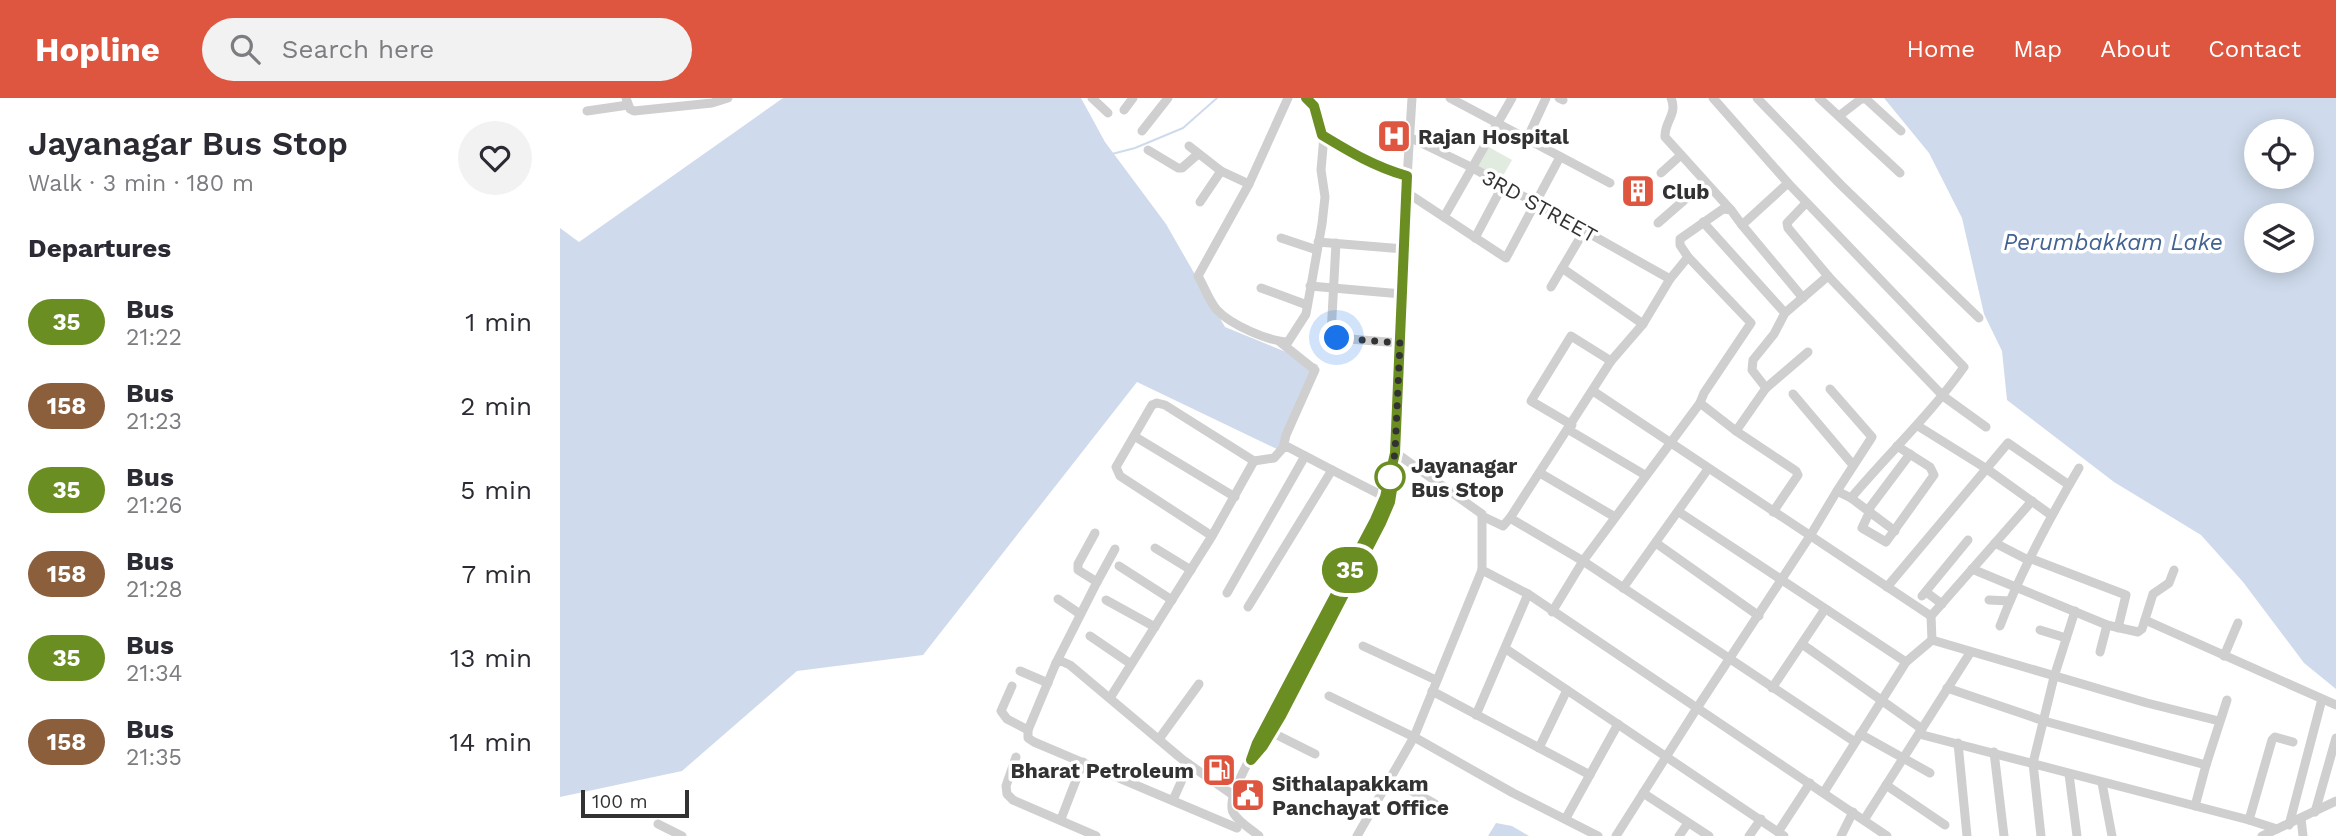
<!DOCTYPE html>
<meta charset="utf-8">
<style>
:root{--surface:#fff;--page:#f2f2f3;--text:#2b2b33;--muted:#7c7c81;--accent:#de563f}
body{margin:0;font-family:"Work Sans",sans-serif;background:var(--page);color:var(--text);height:100vh;display:flex;flex-direction:column;font-size:26px;white-space:nowrap}
*{box-sizing:border-box;margin:0}
p{font-size:23px;color:var(--muted)}
.icon{flex:none;width:38px;height:38px;fill:none;stroke:currentColor;stroke-width:2;stroke-linecap:round;stroke-linejoin:round}
.map{position:relative;flex:1;overflow:hidden}
.sheet{display:flex;flex-direction:column;background:var(--surface);width:560px}
.sheet>*{flex:none}
.badge{padding:0 14px;border-radius:23px;font-size:24px;line-height:46px}
.tools{position:absolute;left:1684px;top:21px;display:grid;gap:14px}
.tools a{display:grid;place-items:center;width:70px;height:70px;border-radius:50%;background:var(--surface);box-shadow:0 4px 18px #0003;font-size:35px}
.scale{position:absolute;left:21px;bottom:18px;width:108px;box-sizing:border-box;padding-left:7px;border:4px solid #323232;border-top:0;font-size:19px;line-height:24px;white-space:nowrap;color:#323232;-webkit-text-stroke:5px #fff;paint-order:stroke}
.you{position:absolute;width:35px;height:35px;margin:-18px;border:5px solid #fff;border-radius:50%;background:#1a73e8;box-shadow:0 0 0 10px #1a73e833}
.map>.badge{position:absolute;translate:-50% -50%;box-shadow:0 0 0 4px #fff}
h2{padding:0 28px;font-size:26px;line-height:63px}
.round{display:grid;place-items:center;flex:none;width:74px;height:74px;border-radius:37px;background:var(--page)}
.head{display:flex;align-items:center;justify-content:space-between;height:119px;padding:0 28px}
h1{font-size:33px;font-weight:600;line-height:52px}
ul{padding:0;list-style:none}
li{display:flex;align-items:center;gap:21px;height:84px;padding:0 28px}
li div{flex:1}
li b{display:block;font-size:26px}
li em{font-style:normal}
li .badge{min-width:77px;font-weight:700;text-align:center}
header{display:flex;align-items:center;gap:42px;box-sizing:border-box;height:98px;padding:0 35px;background:var(--accent);color:#fff}
header strong{font-size:33px}
nav{display:flex;gap:38px;margin-inline-start:auto;font-size:24px}
.search{width:490px;height:63px;background:var(--page);display:flex;align-items:center;gap:18px;box-sizing:border-box;padding:0 24px;border-radius:38px;color:var(--muted);font-size:26px}
main{display:flex;flex:1;min-height:0}
.map>svg:first-child{display:block}
.green{fill:#e2ebdf}
.water{fill:#cfdbec;fill-rule:evenodd}
.lines{fill:none;stroke-linecap:round;stroke-linejoin:round}
.stream{stroke:#cfdbec;stroke-width:2}
.minor{stroke:#cfcfcf;stroke-width:9}
.line-casing{stroke:#fff;stroke-width:16}
.line{stroke:#6b8e23;stroke-width:10}
.walk{stroke:#323232;stroke-width:7;stroke-dasharray:0 12.6}
.stop-dot{fill:#fff;stroke:#6b8e23;stroke-width:3.5}
.labels{text-anchor:middle;dominant-baseline:central;stroke-width:7;stroke-linejoin:round;paint-order:stroke}
.poi-label{font-size:21px;font-weight:bold;fill:#323232;stroke:#fff;text-anchor:start}
.street-label{font-size:21px;fill:#323232;stroke:#fff}
.stop-label{font-size:21px;font-weight:bold;fill:#323232;stroke:#fff;text-anchor:start}
.water-label{font-size:23px;font-style:italic;fill:#426292;stroke:#fff}
</style>
<header>
<strong>Hopline</strong>
<div class="search"><svg class="icon" aria-label="search" viewBox="0 0 24 24"><circle cx="10" cy="10" r="6"/><path d="M15 15l6 6"/></svg>Search here</div>
<nav><a>Home</a><a>Map</a><a>About</a><a>Contact</a></nav>
</header>
<main>
<section class="sheet">
<div class="head"><div><h1>Jayanagar Bus Stop</h1><p>Walk · 3 min · 180 m</p></div><a class="round"><svg class="icon" aria-label="heart" viewBox="0 0 24 24"><path d="M12 20l-8-8c-3-5 5-10 8-4 3-6 11-1 8 4z"/></svg></a></div>
<h2>Departures</h2>
<ul>
<li><span class="badge" style="background:#6b8e23;color:#fff">35</span><div><b>Bus</b><p>21:22</p></div><em>1 min</em></li>
<li><span class="badge" style="background:#8b5e3c;color:#fff">158</span><div><b>Bus</b><p>21:23</p></div><em>2 min</em></li>
<li><span class="badge" style="background:#6b8e23;color:#fff">35</span><div><b>Bus</b><p>21:26</p></div><em>5 min</em></li>
<li><span class="badge" style="background:#8b5e3c;color:#fff">158</span><div><b>Bus</b><p>21:28</p></div><em>7 min</em></li>
<li><span class="badge" style="background:#6b8e23;color:#fff">35</span><div><b>Bus</b><p>21:34</p></div><em>13 min</em></li>
<li><span class="badge" style="background:#8b5e3c;color:#fff">158</span><div><b>Bus</b><p>21:35</p></div><em>14 min</em></li>
</ul>
</section>
<div class="map">
<svg width="1776" height="738" viewBox="0 0 1776 738">
<rect width="100%" height="100%" fill="#fff"/>
<polygon class="green" points="927,48 952,62 940,83 914,68"/>
<g class="water">
<polygon points="223,0 521,0 545,44 606,126 665,229 758,267 719,352 577,284 363,557 237,573 122,673 0,699 0,130 19,144"/>
<path d="M1324,0H1776V591L1744,565L1683,484L1641,437L1554,384L1447,302L1442,253L1424,216L1402,120L1369,55ZM1696,33H1741V79H1696ZM1696,117H1741V163H1696Z"/>
<polygon points="936,725 952,728 969,738 928,738"/>
</g>
<g class="lines">
<polyline class="stream" points="552,56 575,50 623,30 657,0"/>
<g class="minor">
<polyline points="66,0 70,11 74,13 152,5 168,0"/>
<polyline points="532,0 548,15"/>
<path d="M728,0L689,86L638,178C644,188 649,203 657,212C671,227 708,243 728,244L746,216L762,126L765,99L761,72L764,38"/>
<polyline points="746,0 754,8 762,37 796,58 822,71 847,78"/>
<polyline points="890,0 1050,85"/>
<polyline points="999,0 1003,2"/>
<path d="M1111,0C1118,16 1104,24 1105,39L1171,112"/>
<polyline points="1197,0 1281,87 1419,220"/>
<polyline points="1259,0 1340,75"/>
<polyline points="564,12 573,0"/>
<polyline points="27,13 68,7"/>
<polyline points="1279,18 1301,1 1306,1 1341,33"/>
<polyline points="582,33 608,0"/>
<polyline points="849,39 913,70 1110,181"/>
<polyline points="967,41 986,0"/>
<polyline points="629,48 661,73 689,86"/>
<polyline points="588,52 618,70 622,70 638,56"/>
<polyline points="1101,75 1121,57"/>
<polyline points="1228,85 1182,127 1243,200"/>
<polyline points="846,94 946,160 1000,59"/>
<polyline points="640,104 661,73"/>
<polyline points="1246,105 1227,125 1228,130 1268,178 1383,298 1426,329"/>
<polyline points="884,119 952,0"/>
<polyline points="1143,124 1225,215"/>
<polyline points="1098,125 1145,84"/>
<polyline points="721,140 757,152"/>
<polyline points="915,140 943,87"/>
<polyline points="758,144 844,151"/>
<polyline points="776,145 771,237 777,240 840,245"/>
<polyline points="1128,159 1120,147 1120,141 1163,111 1171,112 1182,127"/>
<polyline points="1002,170 1083,226"/>
<polyline points="750,188 842,196"/>
<polyline points="991,189 1024,133"/>
<polyline points="701,190 747,207"/>
<polyline points="720,244 755,272 726,337 723,350"/>
<polyline points="1206,290 1248,254"/>
<polyline points="1270,291 1312,339 1277,393"/>
<polyline points="1033,293 1371,518"/>
<polyline points="1233,296 1293,367"/>
<polyline points="1140,305 1176,333 1236,373 1238,377 1236,380 1213,414"/>
<polyline points="1012,327 971,303 1011,238 1051,263"/>
<polyline points="1358,328 1427,371 1491,417"/>
<polyline points="1009,332 1085,377"/>
<polyline points="1176,333 1206,290 1192,272 1193,262 1214,236 1225,215 1268,178"/>
<polyline points="574,338 675,399"/>
<polyline points="836,355 922,416 922,472 968,496 1327,738"/>
<polyline points="772,372 825,399"/>
<polyline points="980,375 1055,419"/>
<polyline points="1291,400 1335,433"/>
<polyline points="1308,412 1350,356"/>
<polyline points="1310,413 1302,430 1326,444 1374,377 1370,369 1337,348"/>
<polyline points="1119,414 1346,564"/>
<polyline points="922,418 943,428 950,420 1051,263 1083,226 1110,181 1128,159 1191,225 1144,295 1140,305 1023,463 992,514"/>
<polyline points="950,420 1023,463 1295,644"/>
<polyline points="535,435 518,466 518,472 537,484 555,451"/>
<polyline points="1096,445 1199,518"/>
<polyline points="1435,445 1468,462"/>
<polyline points="595,450 631,472"/>
<polyline points="1469,460 1566,497 1558,530"/>
<polyline points="559,468 612,502"/>
<polyline points="1412,471 1547,527 1578,534 1582,531 1593,496 1609,485 1614,472"/>
<polyline points="537,484 496,565 468,632 468,640 474,644 677,730"/>
<polyline points="1327,489 1448,345 1509,387"/>
<polyline points="1063,490 1148,371"/>
<polyline points="1366,494 1382,506"/>
<polyline points="667,495 745,358"/>
<polyline points="1362,498 1408,442"/>
<polyline points="498,501 520,516"/>
<polyline points="546,502 595,529"/>
<polyline points="1429,502 1450,503"/>
<polyline points="688,509 772,372 728,349 723,350 714,360 694,363"/>
<polyline points="1585,522 1776,607"/>
<path d="M1440,528C1461,473 1489,421 1519,370"/>
<polyline points="1480,532 1506,540"/>
<polyline points="530,538 571,566"/>
<polyline points="1372,542 1587,605 1659,623"/>
<polyline points="1372,542 1371,518 1472,403"/>
<polyline points="1242,546 1362,631"/>
<polyline points="803,548 876,582"/>
<polyline points="946,551 1224,738"/>
<polyline points="1540,554 1547,527"/>
<polyline points="1664,558 1678,525"/>
<polyline points="496,565 501,563 510,567 623,662 673,697"/>
<polyline points="460,573 488,585"/>
<polyline points="452,588 441,613 447,621 468,632"/>
<polyline points="1212,590 1265,511"/>
<polyline points="1387,590 1484,623 1646,667 1635,708"/>
<polyline points="872,593 1030,677"/>
<polyline points="769,598 854,639 953,695 1038,738"/>
<polyline points="550,600 652,438 694,363 605,307 597,305 592,307 556,369 560,378 652,438"/>
<polyline points="916,617 968,496"/>
<polyline points="711,634 755,656"/>
<polyline points="1300,636 1370,675"/>
<polyline points="1359,636 1689,722 1717,731"/>
<polyline points="599,641 639,586"/>
<polyline points="1398,645 1407,738"/>
<polyline points="979,650 1007,592"/>
<polyline points="1434,654 1444,738"/>
<polyline points="456,659 446,688 447,696 453,702 536,738"/>
<polyline points="691,662 703,648 742,580 821,425 830,403 835,373 845,113 852,0"/>
<polyline points="1646,667 1667,602"/>
<polyline points="1509,676 1517,738"/>
<polyline points="829,680 875,706"/>
<polyline points="1542,685 1552,738"/>
<polyline points="1326,687 1385,727"/>
<polyline points="1264,694 1346,564 1372,542"/>
<polyline points="1083,695 1149,738"/>
<polyline points="613,702 629,666"/>
<polyline points="1755,714 1776,640"/>
<polyline points="1006,720 1058,626"/>
<polyline points="1741,720 1743,738"/>
<polyline points="501,721 523,664"/>
<polyline points="1304,722 1410,555"/>
<polyline points="1689,722 1712,642 1715,639 1733,644"/>
<polyline points="98,726 122,738"/>
<polyline points="1729,727 1762,601"/>
<polyline points="1218,734 1250,685"/>
<path d="M699,738C691,731 680,725 674,716C664,702 691,662 697,645L797,457L815,422L827,391"/>
<polyline points="797,738 854,639 922,472"/>
<path d="M1056,738L1137,610L1250,438L1277,393L1291,400C1328,356 1370,317 1404,269L1228,85L1153,0"/>
<polyline points="1119,738 1128,725"/>
<polyline points="1189,738 1201,721"/>
<polyline points="1281,738 1293,714"/>
<polyline points="1481,738 1473,665 1494,579 1515,513"/>
<polyline points="1702,738 1776,703"/>
</g>
</g>
<g class="lines">
<g class="line-casing">
<path id="line" d="M746,0L754,8L762,37C790,54 815,69 847,78L835,355L825,399L815,422L697,645L691,662L703,648L721,618L821,425L830,404L835,373"/>
</g>
<use href="#line" class="line"/>
<polyline class="walk" points="777,240 840,245 835,355 830,379"/>
</g>
<defs>
<g id="hospital-square" transform="scale(1.75)"><rect x="-9" y="-9" width="18" height="18" rx="4" fill="#de563f" stroke="#fff"/><path d="M-5-5h3v3.5h4V-5h3V5h-3V1.5h-4V5h-3Z" fill="#fff"/></g>
<g id="building-square" transform="scale(1.75)"><rect x="-9" y="-9" width="18" height="18" rx="4" fill="#de563f" stroke="#fff"/><path d="M-4-6H4V6H1V3H-1V6H-4ZM-2.5-4.3h1.7v1.8h-1.7ZM.8-4.3h1.7v1.8H.8ZM-2.5-1h1.7V.8h-1.7ZM.8-1h1.7V.8H.8Z" fill="#fff"/></g>
<g id="fuel-square" transform="scale(1.75)"><rect x="-9" y="-9" width="18" height="18" rx="4" fill="#de563f" stroke="#fff"/><path d="M-5.5-6h7V0h2V4h1.3V-2.5L3-4.5l.8-.8L6-3V5H2.5V1h-1V6h-7ZM-4.2-4.7v3.2H.2V-4.7Z" fill="#fff"/></g>
<g id="civic-square" transform="scale(1.75)"><rect x="-9" y="-9" width="18" height="18" rx="4" fill="#de563f" stroke="#fff"/><path d="M-.6-6.5H3V-4.5H.6V-3L4-1V1h2V6H-6V1h2V-1L-.6-3ZM-1.2 2.5V6h2.4V2.5Z" fill="#fff"/></g>
</defs>
<g fill-rule="evenodd">
<use href="#hospital-square" x="834" y="38"/>
<use href="#building-square" x="1078" y="93"/>
<use href="#fuel-square" x="659" y="672"/>
<use href="#civic-square" x="688" y="697"/>
</g>
<circle class="stop-dot" cx="830" cy="379" r="14"/>
<g class="labels">
<g class="poi-label">
<text x="858" y="38">Rajan Hospital</text>
<text x="1102" y="93">Club</text>
<text x="634" y="672" text-anchor="end">Bharat Petroleum</text>
<text x="712" y="685">Sithalapakkam<tspan x="712" dy="24">Panchayat Office</tspan></text>
</g>
<g class="street-label">
<text transform="translate(980 108) rotate(29)">3RD STREET</text>
</g>
<g class="stop-label">
<text x="851" y="367">Jayanagar<tspan x="851" dy="24">Bus Stop</tspan></text>
</g>
<g class="water-label">
<text x="1553" y="144">Perumbakkam Lake</text>
</g>
</g>
</svg>
<div class="tools">
<a><svg class="icon" aria-label="locate" viewBox="0 0 24 24"><circle cx="12" cy="12" r="6"/><path d="M12 2v4M12 18v4M2 12h4M18 12h4"/></svg></a>
<a><svg class="icon" aria-label="layers" viewBox="0 0 24 24"><path d="M12 4l9 5-9 5-9-5zM3 14l9 5 9-5"/></svg></a>
</div>
<div class="scale">100 m</div>
<div class="you" style="left:777px;top:240px"></div>
<b class="badge" style="left:790px;top:472px;background:#6b8e23;color:#fff">35</b>
</div>
</main>
